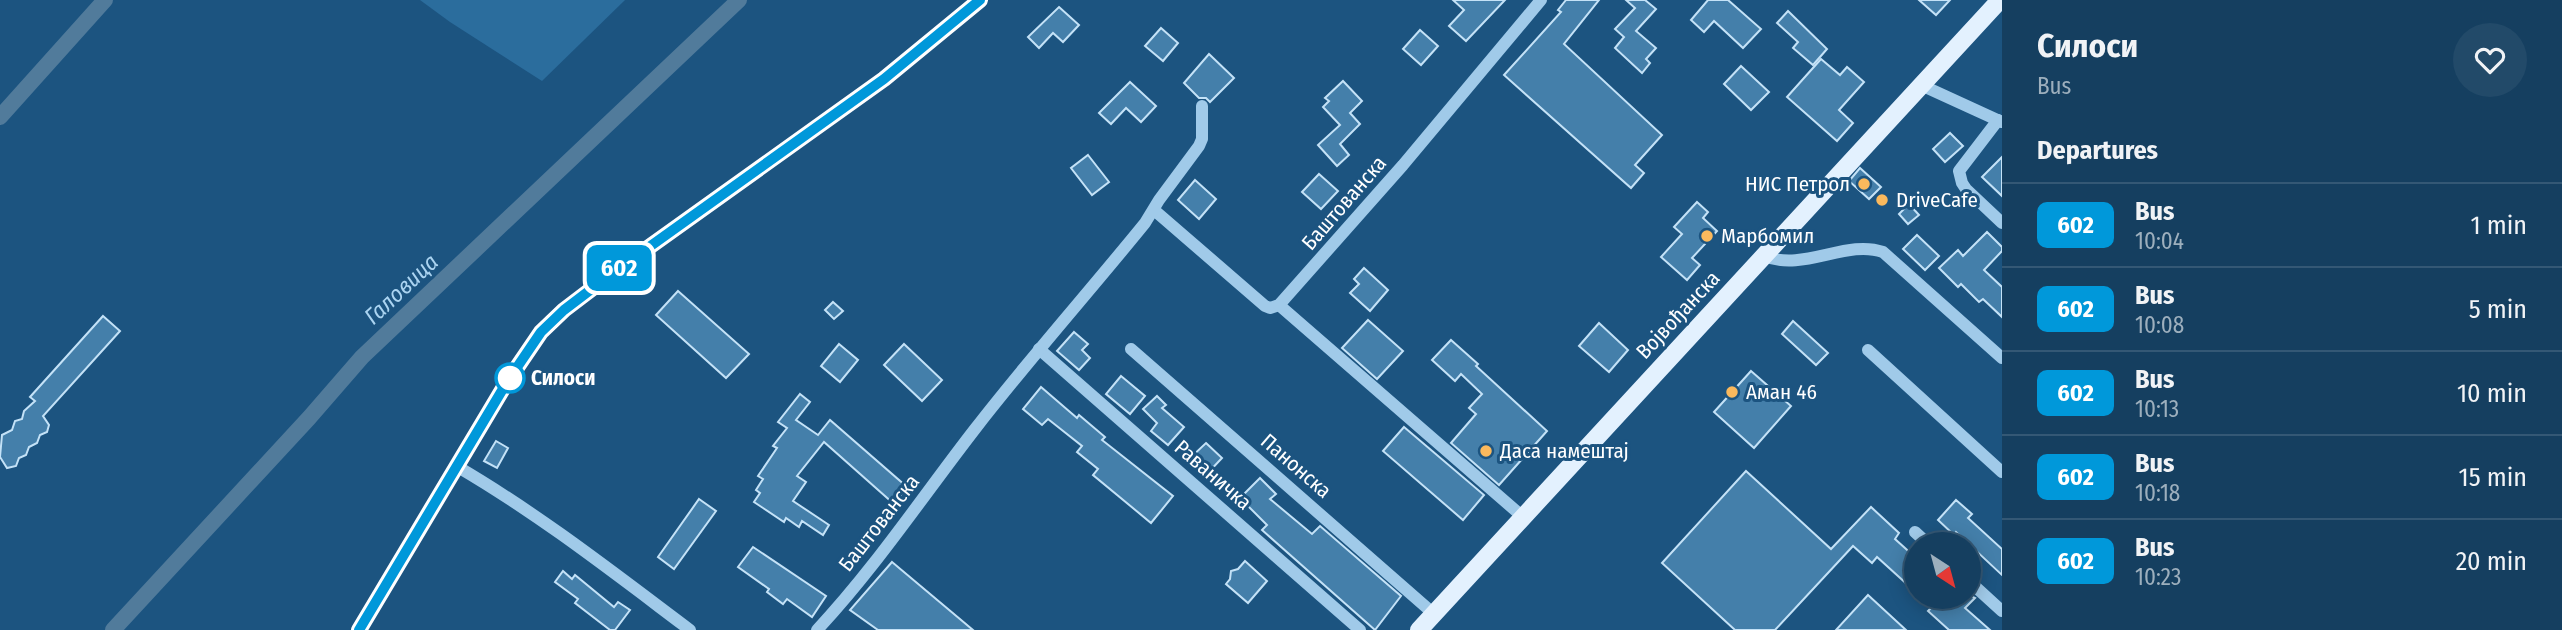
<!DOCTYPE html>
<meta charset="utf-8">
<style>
:root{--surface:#153f60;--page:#224a69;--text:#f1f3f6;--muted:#9dafbd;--line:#345875}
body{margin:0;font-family:"Fira Sans Condensed",sans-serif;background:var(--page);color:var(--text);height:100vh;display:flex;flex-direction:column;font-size:26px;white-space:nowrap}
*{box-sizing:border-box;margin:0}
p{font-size:23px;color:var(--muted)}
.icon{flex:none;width:38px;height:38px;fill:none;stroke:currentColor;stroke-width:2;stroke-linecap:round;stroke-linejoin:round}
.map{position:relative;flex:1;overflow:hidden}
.sheet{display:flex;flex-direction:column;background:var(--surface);width:560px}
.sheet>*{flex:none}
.badge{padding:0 14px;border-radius:10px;font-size:24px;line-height:46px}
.needle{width:46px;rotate:144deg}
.buttons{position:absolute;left:1904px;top:532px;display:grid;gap:14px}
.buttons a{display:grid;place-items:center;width:77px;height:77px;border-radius:50%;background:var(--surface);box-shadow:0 4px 18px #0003,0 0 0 2px var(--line);font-size:35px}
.map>.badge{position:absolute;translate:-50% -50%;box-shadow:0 0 0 4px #fff}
h2{padding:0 35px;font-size:26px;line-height:63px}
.round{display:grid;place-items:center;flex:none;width:74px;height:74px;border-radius:37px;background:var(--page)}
.headline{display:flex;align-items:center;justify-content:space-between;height:119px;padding:0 35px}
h1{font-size:33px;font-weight:700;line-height:52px}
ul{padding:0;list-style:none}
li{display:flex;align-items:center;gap:21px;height:84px;padding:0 35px;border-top:2px solid var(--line)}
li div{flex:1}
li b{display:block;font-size:26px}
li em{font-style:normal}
li .badge{min-width:77px;font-weight:700;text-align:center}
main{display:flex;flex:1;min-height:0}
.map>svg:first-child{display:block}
.green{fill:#2b6d9d}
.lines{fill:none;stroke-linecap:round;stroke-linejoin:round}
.canal{stroke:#517b9b;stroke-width:16}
.building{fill:#447faa;stroke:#c4e2f7;stroke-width:2}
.minor{stroke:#a0cae9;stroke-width:12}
.major{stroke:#e3f1fe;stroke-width:18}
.line-casing{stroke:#fff;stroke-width:16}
.line{stroke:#0098da;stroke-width:10}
.poi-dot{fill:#fab95d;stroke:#1c5480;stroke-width:2.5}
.stop-dot{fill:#fff;stroke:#0098da;stroke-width:3.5}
.labels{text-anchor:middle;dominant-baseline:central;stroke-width:6;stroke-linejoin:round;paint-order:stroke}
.poi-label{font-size:21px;fill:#fff;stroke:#1c5480;text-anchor:start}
.street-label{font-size:21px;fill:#fff;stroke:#1c5480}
.stop-label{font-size:21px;font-weight:bold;fill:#fff;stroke:#1c5480;text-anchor:start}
.water-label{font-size:23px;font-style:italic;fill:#abd4f1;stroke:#1c5480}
</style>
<main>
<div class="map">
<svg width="2002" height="630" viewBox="0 0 2002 630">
<rect width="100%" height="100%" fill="#1c5480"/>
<polygon class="green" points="420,0 625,0 542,81 450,22"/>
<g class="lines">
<g class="canal">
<polyline points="0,117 105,0"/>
<polyline points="113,630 309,418 362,357 739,0"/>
</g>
</g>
<g class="building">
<polygon points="1453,0 1505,0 1466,41 1449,26 1464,10"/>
<polygon points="1566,0 1599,0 1564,44 1662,135 1635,165 1644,173 1631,188 1504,75 1561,12 1558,10"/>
<polygon points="1626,0 1645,0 1656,9 1636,31 1656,48 1646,59 1650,63 1642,73 1615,48 1624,37 1615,29 1635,8"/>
<polygon points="1708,0 1728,0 1761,29 1743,48 1714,21 1704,32 1691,20"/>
<polygon points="1919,0 1950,0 1936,15"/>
<polygon points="1059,7 1079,25 1063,42 1053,33 1039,48 1028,37"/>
<polygon points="1788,11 1827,49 1813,65 1793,48 1798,42 1777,23"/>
<polygon points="1161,28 1178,43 1163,61 1145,46"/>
<polygon points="1420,30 1438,46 1421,65 1403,49"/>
<polygon points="1209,54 1234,78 1210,102 1206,98 1199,98 1184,83"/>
<polygon points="1821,59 1840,75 1847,67 1864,82 1839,110 1853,123 1837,141 1787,97"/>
<polygon points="1741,66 1769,92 1751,110 1724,84"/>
<polygon points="1343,81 1362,101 1350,113 1360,124 1340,144 1349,155 1337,166 1318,145 1340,125 1323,107 1329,101 1325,98"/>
<polygon points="1130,82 1156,106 1141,122 1126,108 1111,124 1099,113"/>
<polygon points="1950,133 1963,146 1945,162 1933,149"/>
<polygon points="1088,155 1109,182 1092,195 1071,168"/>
<polygon points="2002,157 2002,196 1982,177"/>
<polygon points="1860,168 1881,187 1869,199 1849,181"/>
<polygon points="1319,174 1338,191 1321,209 1302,192"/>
<polygon points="1195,180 1216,199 1199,219 1178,200"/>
<polygon points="1697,202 1708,212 1703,218 1717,231 1692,258 1700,265 1687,280 1661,257 1682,234 1674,227"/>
<polygon points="1909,204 1919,215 1908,224 1899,214"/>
<polygon points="1987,232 2002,247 2002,251 1984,270 2002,287 2002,317 1983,299 1979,302 1961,284 1958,287 1939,268 1958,250 1963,256"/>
<polygon points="1917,235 1939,256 1925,270 1903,249"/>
<polygon points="1364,268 1388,290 1370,311 1350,293 1359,284 1354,279"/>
<polygon points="678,291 749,354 726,378 656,315"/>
<polygon points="833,302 843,311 834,319 825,310"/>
<polygon points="103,316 120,331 43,416 49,425 47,432 40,435 37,443 29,447 26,455 19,458 16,466 7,468 0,457 2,435 12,430 15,421 22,419 24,411 35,401 30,397"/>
<polygon points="1368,320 1403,351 1377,379 1342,348"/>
<polygon points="1793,321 1828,353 1816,365 1782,334"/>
<polygon points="1599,323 1628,350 1609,372 1579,346"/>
<polygon points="1074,332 1088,344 1082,350 1090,358 1079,370 1057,351"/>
<polygon points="1451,340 1478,364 1476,366 1547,431 1499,485 1451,443 1476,414 1469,408 1482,394 1461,374 1455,381 1432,360"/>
<polygon points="839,344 858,360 840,382 821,366"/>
<polygon points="904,344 942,380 922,401 884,365"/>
<polygon points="1751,371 1791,406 1754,448 1714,412"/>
<polygon points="1121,376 1145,396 1130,414 1106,394"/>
<polygon points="1041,387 1077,418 1079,415 1105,437 1102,440 1173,496 1151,523 1093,475 1098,469 1077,452 1082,446 1048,419 1042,425 1023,409"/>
<polygon points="800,394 810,402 796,420 818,435 830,420 907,487 894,504 824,442 797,476 806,482 793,501 829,525 823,535 802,521 799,527 786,518 784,522 754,502 760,493 756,490 763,479 758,476 777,448 773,446 787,428 778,422"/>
<polygon points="1157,396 1166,405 1162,408 1184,427 1168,445 1151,431 1157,423 1143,409"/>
<polygon points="1404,427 1484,495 1463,520 1383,451"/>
<polygon points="496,441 508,448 497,468 484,461"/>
<polygon points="1206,443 1222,458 1205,476 1188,460"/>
<polygon points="1746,471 1831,549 1871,507 1899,533 1895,539 1916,558 1916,578 1909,586 1877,557 1872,563 1853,546 1775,630 1735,630 1662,563"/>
<polygon points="1260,478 1276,494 1270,499 1312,534 1320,526 1401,596 1375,630 1262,530 1267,525 1240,498"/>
<polygon points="699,499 716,511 674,569 658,557"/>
<polygon points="1956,500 1972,514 1968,518 2002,549 2002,575 1956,532 1954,535 1938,520"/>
<polygon points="753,547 826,596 812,617 787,599 783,604 767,592 769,589 738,567"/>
<polygon points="1245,561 1267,581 1248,603 1226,584 1230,579 1231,571 1238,569"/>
<polygon points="892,562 973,630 878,630 850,610"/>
<polygon points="563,571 572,579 575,575 614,607 618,602 630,610 615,630 610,630 575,603 578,599 555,582"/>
<polygon points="1868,595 1906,630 1836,630"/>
<polygon points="1920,597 1973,597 1975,598 1965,608 1990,630 1949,630 1928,611 1931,608"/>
</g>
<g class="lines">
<g class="minor">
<polyline points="1921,85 2002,122"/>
<polyline points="1998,120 1959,171 1962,183 1966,189 2002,223"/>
<polyline points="1154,210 1265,306 1270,308 1279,305 1403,165 1541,0"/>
<path d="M1764,256C1804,272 1846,239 1883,252L2002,358"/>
<polyline points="1279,305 1523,517"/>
<polyline points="1039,349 1360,630"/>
<polyline points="1131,349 1434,614"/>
<polyline points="1868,350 2002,472"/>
<path d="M458,467C540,515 614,573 690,630"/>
<polyline points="1915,532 1928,544"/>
<polyline points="1969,581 2002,611"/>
<polyline points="359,630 507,382 541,332 564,310 610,275 884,79 979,0"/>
<path d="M817,630C875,568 923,496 975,429C1030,358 1089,292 1145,223L1159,200L1199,146L1202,139V106"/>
</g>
<polyline class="major" points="1419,630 2000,0"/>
</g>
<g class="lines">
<g class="line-casing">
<polyline id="line" points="359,630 507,382 541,332 564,310 610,275 884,79 980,0"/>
</g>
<use href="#line" class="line"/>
</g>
<g class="poi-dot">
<circle cx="1864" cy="184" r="7"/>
<circle cx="1882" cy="200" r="7"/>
<circle cx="1707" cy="236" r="7"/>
<circle cx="1732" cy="392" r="7"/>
<circle cx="1486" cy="451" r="7"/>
</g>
<circle class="stop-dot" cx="510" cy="378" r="14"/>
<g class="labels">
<g class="poi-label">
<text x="1850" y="184" text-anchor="end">НИС Петрол</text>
<text x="1896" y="200">DriveCafe</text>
<text x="1721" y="236">Марбомил</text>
<text x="1746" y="392">Аман 46</text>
<text x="1500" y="451">Даса намештај</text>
</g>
<g class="street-label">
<text transform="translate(1344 203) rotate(-49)">Баштованска</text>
<text transform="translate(1678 315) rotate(-47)">Војвођанска</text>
<text transform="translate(1296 466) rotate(41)">Панонска</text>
<text transform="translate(1213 475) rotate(41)">Раваничка</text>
<text transform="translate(879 523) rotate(-52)">Баштованска</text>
</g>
<g class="stop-label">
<text x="531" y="378">Силоси</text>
</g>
<g class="water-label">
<text transform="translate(401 289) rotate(-43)">Галовица</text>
</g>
</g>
</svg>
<div class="buttons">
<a><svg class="needle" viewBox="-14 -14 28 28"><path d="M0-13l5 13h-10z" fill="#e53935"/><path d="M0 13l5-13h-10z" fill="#9dafbd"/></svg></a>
</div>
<b class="badge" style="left:619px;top:268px;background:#0098da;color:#fff">602</b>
</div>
<section class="sheet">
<div class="headline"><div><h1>Силоси</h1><p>Bus</p></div><a class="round"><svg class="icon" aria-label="heart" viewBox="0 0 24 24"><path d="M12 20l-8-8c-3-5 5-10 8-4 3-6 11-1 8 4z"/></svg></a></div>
<h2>Departures</h2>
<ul>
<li><span class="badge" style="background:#0098da;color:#fff">602</span><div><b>Bus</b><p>10:04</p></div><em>1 min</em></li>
<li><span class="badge" style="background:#0098da;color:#fff">602</span><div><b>Bus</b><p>10:08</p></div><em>5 min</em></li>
<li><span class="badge" style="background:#0098da;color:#fff">602</span><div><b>Bus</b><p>10:13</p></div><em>10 min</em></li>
<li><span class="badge" style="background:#0098da;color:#fff">602</span><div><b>Bus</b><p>10:18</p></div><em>15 min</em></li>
<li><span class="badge" style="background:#0098da;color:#fff">602</span><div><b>Bus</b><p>10:23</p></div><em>20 min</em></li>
</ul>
</section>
</main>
